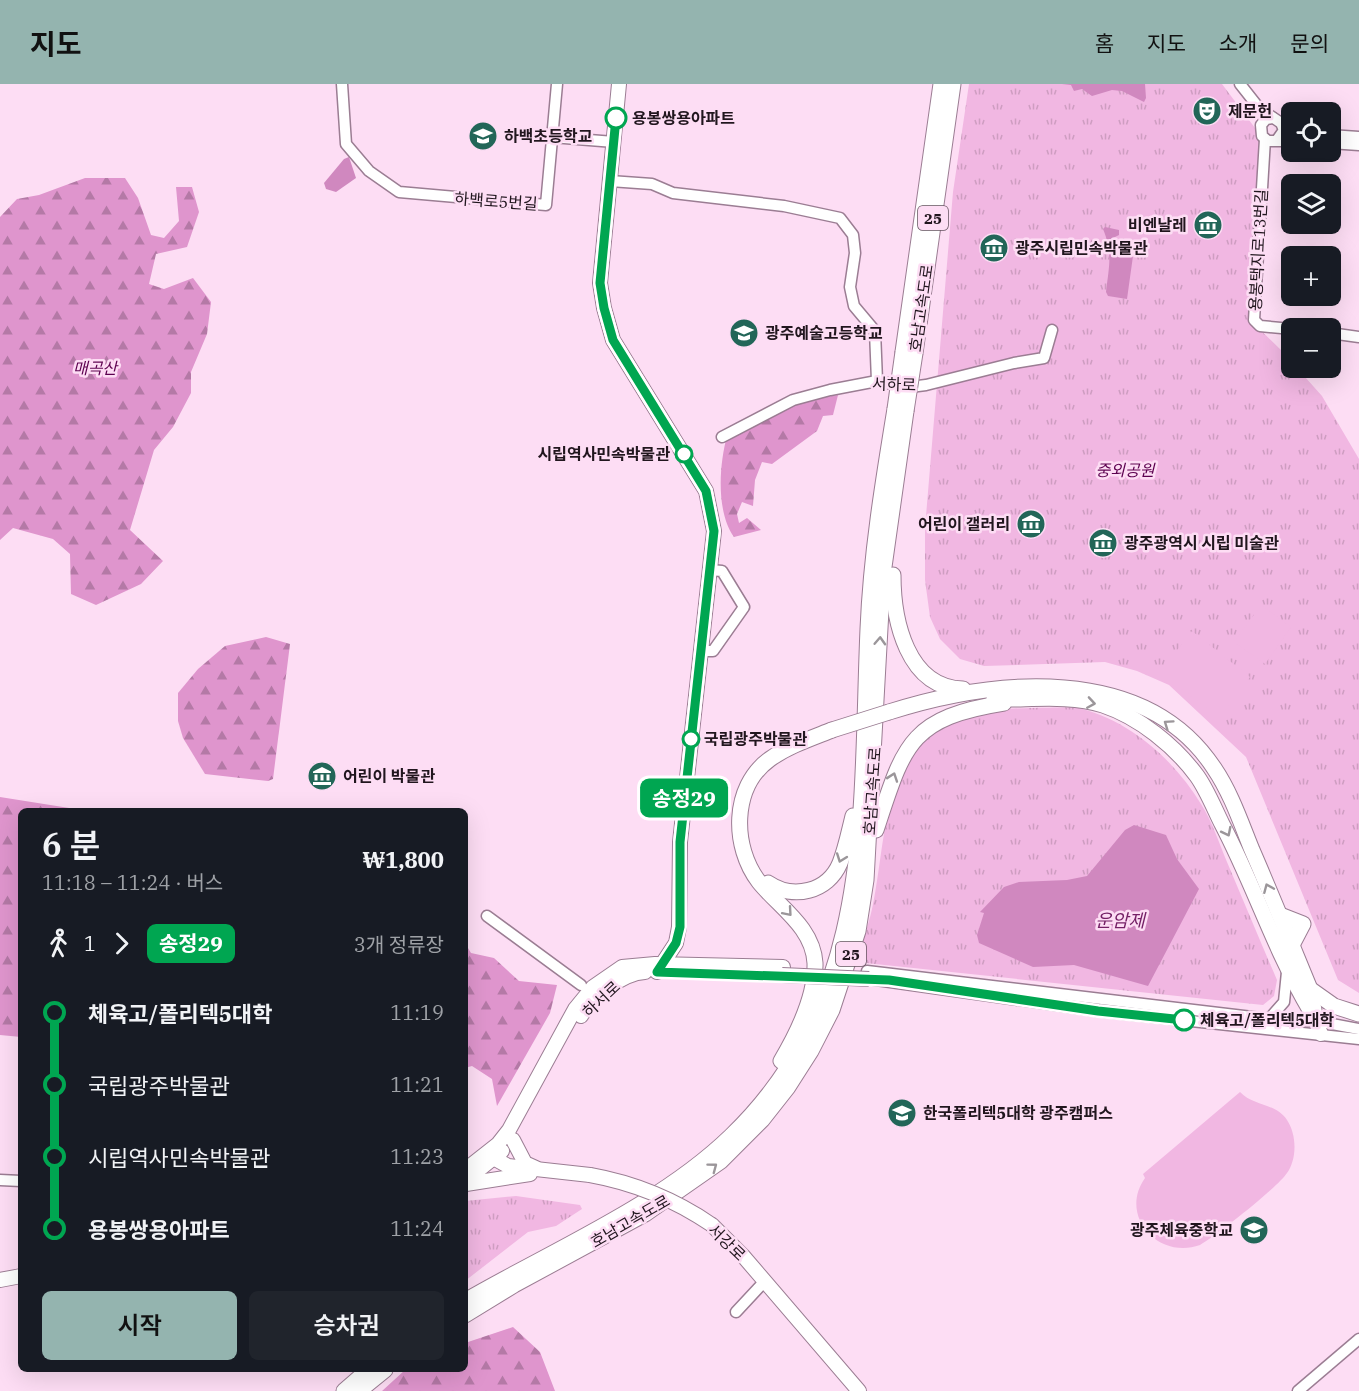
<!DOCTYPE html>
<html lang="ko">
<meta charset="utf-8">
<style>
:root{--surface:#171b24;--page:#20242c;--text:#f1f3f6;--muted:#9ea1a6;--accent:#94b4af}
body{margin:0;font-family:"IBM Plex Serif","Noto Sans KR",serif;background:var(--page);color:var(--text);height:100vh;display:flex;flex-direction:column;font-size:22px;white-space:nowrap}
*{box-sizing:border-box;margin:0}
p{font-size:20px;color:var(--muted)}
.icon{flex:none;width:33px;height:33px;fill:none;stroke:currentColor;stroke-width:2;stroke-linecap:round;stroke-linejoin:round}
.map{position:relative;flex:1;overflow:hidden}
.drawer{position:absolute;left:18px;top:724px;width:450px;height:564px;display:flex;flex-direction:column;background:var(--surface);border-radius:9px;box-shadow:0 6px 24px #0002}
.drawer>*{flex:none}
.badge{padding:0 12px;border-radius:9px;font-size:21px;line-height:39px}
.fabs{position:absolute;left:1281px;top:18px;display:grid;gap:12px}
.fabs a{display:grid;place-items:center;width:60px;height:60px;border-radius:9px;background:var(--surface);box-shadow:0 6px 24px #0002;font-size:30px}
.map>.badge{position:absolute;translate:-50% -50%;box-shadow:0 0 0 3px #fff}
.legs{display:flex;align-items:center;gap:9px;height:66px;padding:0 24px;font-size:20px}
.legs p{margin-inline-start:auto}
.overview{display:flex;align-items:center;justify-content:space-between;height:102px;padding:0 24px}
h1{font-size:33px;font-weight:600;line-height:45px}
.button{display:flex;gap:12px;margin-top:auto;padding:12px 24px}
.button a{flex:1;height:69px;border-radius:9px;background:var(--accent);color:#111;font-size:24px;font-weight:600;line-height:69px;text-align:center}
.button a+a{background:var(--page);color:var(--text)}
ul{padding:0 24px;list-style:none}
li{display:flex;align-items:center;gap:21px;height:72px;font-size:22px}
li i{display:grid;place-items:center;width:9px;height:100%;margin:0 8px;background:currentColor}
li i::after{content:'';width:15px;height:15px;margin:-8px;border:4px solid;border-radius:50%;background:var(--surface)}
li p{margin-inline-start:auto}
li:first-child i{background:linear-gradient(#0000 50%,currentColor 0)}
li:last-child i{background:linear-gradient(currentColor 50%,#0000 0)}
header{display:flex;align-items:center;gap:36px;box-sizing:border-box;height:84px;padding:0 30px;background:var(--accent);color:#111}
header strong{font-size:28px}
nav{display:flex;gap:33px;margin-inline-start:auto;font-size:21px}
.map>svg:first-child{display:block}
.forest{fill:url(#forest-firs)}
.park{fill:url(#park-tufts)}
.pitch{fill:#f1b7e2}
.water{fill:#d088bf}
.lines{fill:none;stroke-linecap:round;stroke-linejoin:round}
.minor-casing{stroke:#9b7d93;stroke-width:13}
.major-casing{stroke:#9b7d93;stroke-width:16}
.highway-casing{stroke:#9b7d93;stroke-width:17}
.minor{stroke:#fff;stroke-width:10}
.major{stroke:#fff;stroke-width:14}
.highway{stroke:#fff;stroke-width:15}
.major-bridge-casing{stroke:#9b7d93;stroke-width:16;stroke-linecap:butt}
.highway-bridge-casing{stroke:#9b7d93;stroke-width:17;stroke-linecap:butt}
.major-bridge{stroke:#fff;stroke-width:14}
.highway-bridge{stroke:#fff;stroke-width:15}
.oneway{stroke:#9b969a}
.line-1-casing{stroke:#fff;stroke-width:14}
.line-1{stroke:#00a651;stroke-width:9}
.stop-1-dot{fill:#fff;stroke:#00a651;stroke-width:3}
.labels{text-anchor:middle;dominant-baseline:central;stroke-width:5;stroke-linejoin:round;paint-order:stroke}
.shield{fill:#fdddf4;stroke:#63525e;stroke-width:1.5}
.shield-label{font-size:15px;font-weight:bold;fill:#21161e}
.poi-label{font-size:16px;font-weight:bold;fill:#21161e;stroke:#fdddf4;text-anchor:start}
.stop-label{font-size:16px;font-weight:bold;fill:#21161e;stroke:#fdddf4;text-anchor:start}
.street-label{font-size:16px;fill:#21161e;stroke:#fdddf4}
.park-label{font-size:16px;font-style:italic;fill:#5c004f;stroke:#fdddf4}
.water-label{font-size:18px;font-style:italic;fill:#752066;stroke:#fdddf4}
</style>
<header>
<strong>지도</strong>
<nav><a>홈</a><a>지도</a><a>소개</a><a>문의</a></nav>
</header>
<div class="map">
<svg width="1359" height="1307" viewBox="0 0 1359 1307">
<defs>
<pattern id="forest-firs" width="22" height="20" patternUnits="userSpaceOnUse" patternTransform="scale(1.5)"><rect width="22" height="20" fill="#df95cd"/><path d="M5 1l3.5 6h-7zM16 11l3.5 6h-7z" fill="#b479a6"/></pattern>
<pattern id="park-tufts" width="24" height="20" patternUnits="userSpaceOnUse" patternTransform="scale(1.5)"><rect width="24" height="20" fill="#f1b7e2"/><path d="M3 7l-1-3M5 7V3M7 7l1-3M15 17l-1-3M17 17v-4M19 17l1-3" fill="none" stroke="#ce9dc1"/></pattern>
</defs>
<rect width="100%" height="100%" fill="#fdddf4"/>
<g class="forest">
<polygon points="85,94 125,94 138,114 151,151 164,154 179,137 176,103 192,103 199,128 187,163 156,170 149,200 164,205 193,194 211,218 207,250 191,288 191,309 173,343 154,366 130,446 163,477 141,500 96,521 71,510 70,470 53,455 13,444 0,456 0,133 17,115 39,111"/>
<path d="M838,311L833,331L823,332L817,347L772,380L762,378L755,396L753,422L742,418L737,430L739,439L747,434L761,446L734,453C716,428 719,381 727,352L794,318Z"/>
<polygon points="266,553 290,560 273,695 268,697 205,690 183,654 178,637 178,609 198,585 225,562"/>
<polygon points="0,713 88,727 21,728 21,953 0,951"/>
<polygon points="465,859 471,869 494,874 519,897 557,901 550,929 497,1022 492,995 472,982 465,984"/>
<polygon points="513,1243 540,1268 555,1307 382,1307 405,1286 465,1286 465,1259"/>
</g>
<g class="park">
<path d="M969,0H1222L1261,52L1248,229C1259,248 1277,260 1291,277L1292,284H1297L1322,312L1359,375V909L1338,896L1246,673L1169,601L1137,587L1105,578L984,582L960,575L940,555L930,533L925,496V444L953,108Z"/>
<path d="M1074,623C1127,634 1173,674 1201,720C1212,737 1219,759 1227,778C1244,818 1260,857 1277,896L1274,912L1263,921L856,878C861,861 868,843 872,825C886,763 881,671 947,637C979,621 1038,625 1074,623Z"/>
<polygon points="516,1112 580,1121 582,1125 556,1142 528,1148 465,1197 465,1117"/>
</g>
<g class="pitch">
<polygon points="1261,521 1291,543 1265,580 1234,558"/>
<polygon points="1192,547 1250,593 1219,634 1160,588"/>
<path d="M1240,1008C1253,1022 1276,1019 1287,1036C1297,1051 1297,1075 1287,1089C1277,1104 1217,1151 1200,1161C1159,1176 1118,1132 1145,1094L1143,1090Z"/>
</g>
<g class="water">
<polygon points="1062,0 1145,0 1146,14 1144,18 1122,7 1112,6 1092,12 1082,5 1074,7 1071,1"/>
<polygon points="349,73 356,94 336,108 326,105 324,99 344,75"/>
<path d="M1105,143L1119,146V151L1111,155V161L1117,169L1133,172L1127,215L1108,212L1106,208C1109,182 1113,169 1103,145Z"/>
<polygon points="1134,741 1166,751 1177,775 1199,805 1148,902 1074,881 1033,883 979,859 977,851 984,829 980,828 1004,803 1019,798 1067,796 1087,792 1125,746"/>
</g>
<g class="lines">
<g class="minor-casing">
<g id="minor">
<polyline points="342,0 346,60 369,87 399,108 546,121 557,0"/>
<polyline points="1240,0 1259,24 1281,39 1284,46 1277,56"/>
<polyline points="1273,34 1266,35 1261,41 1262,52 1268,57 1292,57"/>
<polyline points="1330,51 1359,53"/>
<polyline points="552,53 614,58"/>
<polyline points="1265,55 1254,236 1260,242 1292,245"/>
<polyline points="1330,59 1359,61"/>
<polyline points="610,97 652,100 673,109 784,122 840,134 853,151 855,169 850,203 854,222 875,247 877,297"/>
<polyline points="1330,249 1359,253"/>
<polyline points="722,353 793,316 830,306 877,297 910,303 926,301 1014,279 1044,274 1052,246"/>
<polyline points="702,567 713,567 744,523 722,487 710,486"/>
<polyline points="487,832 581,901"/>
<polyline points="867,887 1269,935 1316,937 1359,945"/>
<polyline points="869,895 1098,927 1359,955"/>
<polyline points="1269,935 1284,918 1287,888"/>
<polyline points="0,1096 21,1097"/>
<polyline points="736,1228 764,1198"/>
<polyline points="1298,1307 1359,1255"/>
</g>
</g>
<g class="major-casing">
<g id="major">
<polyline points="619,0 600,199 604,224 613,256 706,407 714,447 680,758 679,843 676,859 657,888"/>
<path d="M581,932C592,913 623,889 645,888"/>
<polyline points="1316,937 1321,950"/>
<polyline points="513,1056 525,1079 536,1084"/>
<polyline points="488,1071 508,1082 590,1091"/>
<polyline points="465,1086 498,1060 509,1046 575,925 593,903 622,883 655,880 783,883"/>
<polyline points="465,1097 502,1067"/>
<polyline points="466,1100 530,1090"/>
<polyline points="712,1141 744,1173 859,1307"/>
<polyline points="0,1196 21,1192"/>
</g>
</g>
<g class="highway-casing">
<g id="highway">
<polyline points="903,268 941,0"/>
<polyline points="915,269 953,0"/>
<path d="M893,491C893,536 907,604 963,605"/>
<path d="M994,615C1029,616 1069,610 1103,621C1139,633 1175,662 1197,692C1207,706 1214,724 1222,740C1254,801 1275,867 1310,926"/>
<path d="M889,628C993,595 1144,578 1214,684C1231,709 1241,739 1252,766C1272,812 1291,859 1310,905L1316,937"/>
<path d="M876,746C904,661 909,634 1004,619"/>
<path d="M768,799C793,816 828,808 840,779C846,764 849,748 853,732"/>
<polyline points="1280,831 1303,840 1292,861"/>
<polyline points="1310,905 1334,922 1359,930"/>
<path d="M781,977C797,950 816,911 815,879C813,843 779,823 759,798C732,763 731,703 770,675C788,662 812,654 832,646"/>
<path d="M465,1217C551,1167 660,1121 731,1052C875,913 860,728 868,545C871,471 883,398 895,325"/>
<polyline points="465,1231 514,1201 645,1130 721,1077 762,1036 788,1003 811,967 832,926 858,847 866,796 883,490 906,327"/>
<polyline points="344,1307 367,1287"/>
<polyline points="359,1307 385,1286"/>
</g>
</g>
<use href="#minor" class="minor"/>
<use href="#major" class="major"/>
<use href="#highway" class="highway"/>
<g class="major-bridge-casing">
<g id="major-bridge">
<polyline points="782,891 869,895"/>
<path d="M590,1091C635,1099 674,1115 712,1141"/>
</g>
</g>
<g class="highway-bridge-casing">
<g id="highway-bridge">
<polyline points="895,325 903,268"/>
<polyline points="906,327 915,269"/>
<polyline points="832,646 889,628"/>
</g>
</g>
<use href="#major-bridge" class="major-bridge"/>
<use href="#highway-bridge" class="highway-bridge"/>
</g>
<defs><path id="oneway-chevron" d="M-2-3.5L2.5 0L-2 3.5" fill="none" stroke-width="1.6" stroke-linecap="round" stroke-linejoin="round" transform="scale(1.5)"/></defs>
<g class="oneway">
<use href="#oneway-chevron" transform="translate(880 557) rotate(-87)"/>
<use href="#oneway-chevron" transform="translate(1091 619) rotate(9)"/>
<use href="#oneway-chevron" transform="translate(1168 640) rotate(-145)"/>
<use href="#oneway-chevron" transform="translate(893 693) rotate(-71)"/>
<use href="#oneway-chevron" transform="translate(1227 748) rotate(63)"/>
<use href="#oneway-chevron" transform="translate(841 774) rotate(110)"/>
<use href="#oneway-chevron" transform="translate(1268 804) rotate(-113)"/>
<use href="#oneway-chevron" transform="translate(788 828) rotate(49)"/>
<use href="#oneway-chevron" transform="translate(713 1083) rotate(-37)"/>
</g>
<g class="lines">
<g class="line-1-casing">
<polyline id="line-1" points="616,34 600,199 604,224 613,256 706,407 714,447 680,758 680,843 676,859 657,888 889,896 1098,927 1184,936"/>
</g>
<use href="#line-1" class="line-1"/>
</g>
<defs>
<g id="theatre-disc" transform="scale(1.5)"><circle r="9.5" fill="#226658" stroke="#fdddf4"/><path d="M-5-5.5Q0-4 5-5.5V0Q5 5 0 6Q-5 5-5 0ZM-3.3-2.5H-1v1.5H-3.3ZM1-2.5H3.3v1.5H1ZM-2.8 1Q0 5.5 2.8 1Z" fill="#fff"/></g>
<g id="school-disc" transform="scale(1.5)"><circle r="9.5" fill="#226658" stroke="#fdddf4"/><path d="M0-5L7-2L0 1L-7-2ZM-4 1L0 2.5L4 1V4Q0 6-4 4Z" fill="#fff"/></g>
<g id="museum-disc" transform="scale(1.5)"><circle r="9.5" fill="#226658" stroke="#fdddf4"/><path d="M0-6L6-3V-2H-6V-3ZM-5-1h2V3h-2ZM-1-1h2V3h-2ZM3-1h2V3H3ZM-6 4H6V6H-6Z" fill="#fff"/></g>
<g id="university-disc" transform="scale(1.5)"><circle r="9.5" fill="#226658" stroke="#fdddf4"/><path d="M0-5L7-2L0 1L-7-2ZM-4 1L0 2.5L4 1V4Q0 6-4 4Z" fill="#fff"/></g>
</defs>
<g fill-rule="evenodd">
<use href="#theatre-disc" x="1207" y="27"/>
<use href="#school-disc" x="483" y="52"/>
<use href="#museum-disc" x="1208" y="141"/>
<use href="#museum-disc" x="994" y="164"/>
<use href="#school-disc" x="744" y="249"/>
<use href="#museum-disc" x="1031" y="440"/>
<use href="#museum-disc" x="1103" y="459"/>
<use href="#museum-disc" x="322" y="692"/>
<use href="#university-disc" x="902" y="1029"/>
<use href="#school-disc" x="1254" y="1146"/>
</g>
<g class="stop-1-dot">
<circle cx="616" cy="34" r="10"/>
<circle cx="684" cy="370" r="8"/>
<circle cx="691" cy="655" r="8"/>
<circle cx="1184" cy="936" r="10"/>
</g>
<g class="labels">
<g class="shield">
<rect x="918" y="122" width="30" height="24" rx="4.5"/>
<rect x="836" y="858" width="30" height="24" rx="4.5"/>
</g>
<g class="shield-label">
<text x="933" y="134">25</text>
<text x="851" y="870">25</text>
</g>
<g class="poi-label">
<text x="1228" y="27">제문헌</text>
<text x="504" y="52">하백초등학교</text>
<text x="1187" y="141" text-anchor="end">비엔날레</text>
<text x="1015" y="164">광주시립민속박물관</text>
<text x="765" y="249">광주예술고등학교</text>
<text x="1010" y="440" text-anchor="end">어린이 갤러리</text>
<text x="1124" y="459">광주광역시 시립 미술관</text>
<text x="343" y="692">어린이 박물관</text>
<text x="923" y="1029">한국폴리텍5대학 광주캠퍼스</text>
<text x="1233" y="1146" text-anchor="end">광주체육중학교</text>
</g>
<g class="stop-label">
<text x="632" y="34">용봉쌍용아파트</text>
<text x="670" y="370" text-anchor="end">시립역사민속박물관</text>
<text x="704" y="655">국립광주박물관</text>
<text x="1200" y="936">체육고/폴리텍5대학</text>
</g>
<g class="street-label">
<text transform="translate(496 117) rotate(4)">하백로5번길</text>
<text transform="translate(1258 166) rotate(-87)">용봉택지로13번길</text>
<text transform="translate(921 224) rotate(-82)">호남고속도로</text>
<text transform="translate(894 300) rotate(2)">서하로</text>
<text transform="translate(872 707) rotate(-86)">호남고속도로</text>
<text transform="translate(601 915) rotate(-43)">하서로</text>
<text transform="translate(630 1137) rotate(-30)">호남고속도로</text>
<text transform="translate(727 1158) rotate(44)">서강로</text>
</g>
<g class="park-label">
<text x="95" y="284">매곡산</text>
<text x="1125" y="386">중외공원</text>
</g>
<g class="water-label">
<text x="1120" y="836">운암제</text>
</g>
</g>
</svg>
<div class="fabs">
<a><svg class="icon" aria-label="locate" viewBox="0 0 24 24"><circle cx="12" cy="12" r="6"/><path d="M12 2v4M12 18v4M2 12h4M18 12h4"/></svg></a>
<a><svg class="icon" aria-label="layers" viewBox="0 0 24 24"><path d="M12 4l9 5-9 5-9-5zM3 14l9 5 9-5"/></svg></a>
<a>+</a>
<a>−</a>
</div>
<b class="badge" style="left:684px;top:714px;background:#00a651;color:#fff">송정29</b>
<section class="drawer">
<div class="overview"><div><h1>6 분</h1><p>11:18 – 11:24 · 버스</p></div><b>₩1,800</b></div>
<div class="legs"><svg class="icon" aria-label="walk" viewBox="0 0 24 24"><circle cx="13" cy="4" r="2"/><path d="M13 8l-2 6 4 7M11 14l-3 7M7 12l3-4h3l4 4"/></svg>1<svg class="icon" aria-label="forward" viewBox="0 0 24 24"><path d="M9 5l7 7-7 7"/></svg><b class="badge" style="background:#00a651;color:#fff">송정29</b><p>3개 정류장</p></div>
<ul>
<li><i style="color:#00a651"></i><b>체육고/폴리텍5대학</b><p>11:19</p></li>
<li><i style="color:#00a651"></i><span>국립광주박물관</span><p>11:21</p></li>
<li><i style="color:#00a651"></i><span>시립역사민속박물관</span><p>11:23</p></li>
<li><i style="color:#00a651"></i><b>용봉쌍용아파트</b><p>11:24</p></li>
</ul>
<div class="button"><a>시작</a><a>승차권</a></div>
</section>
</div>
